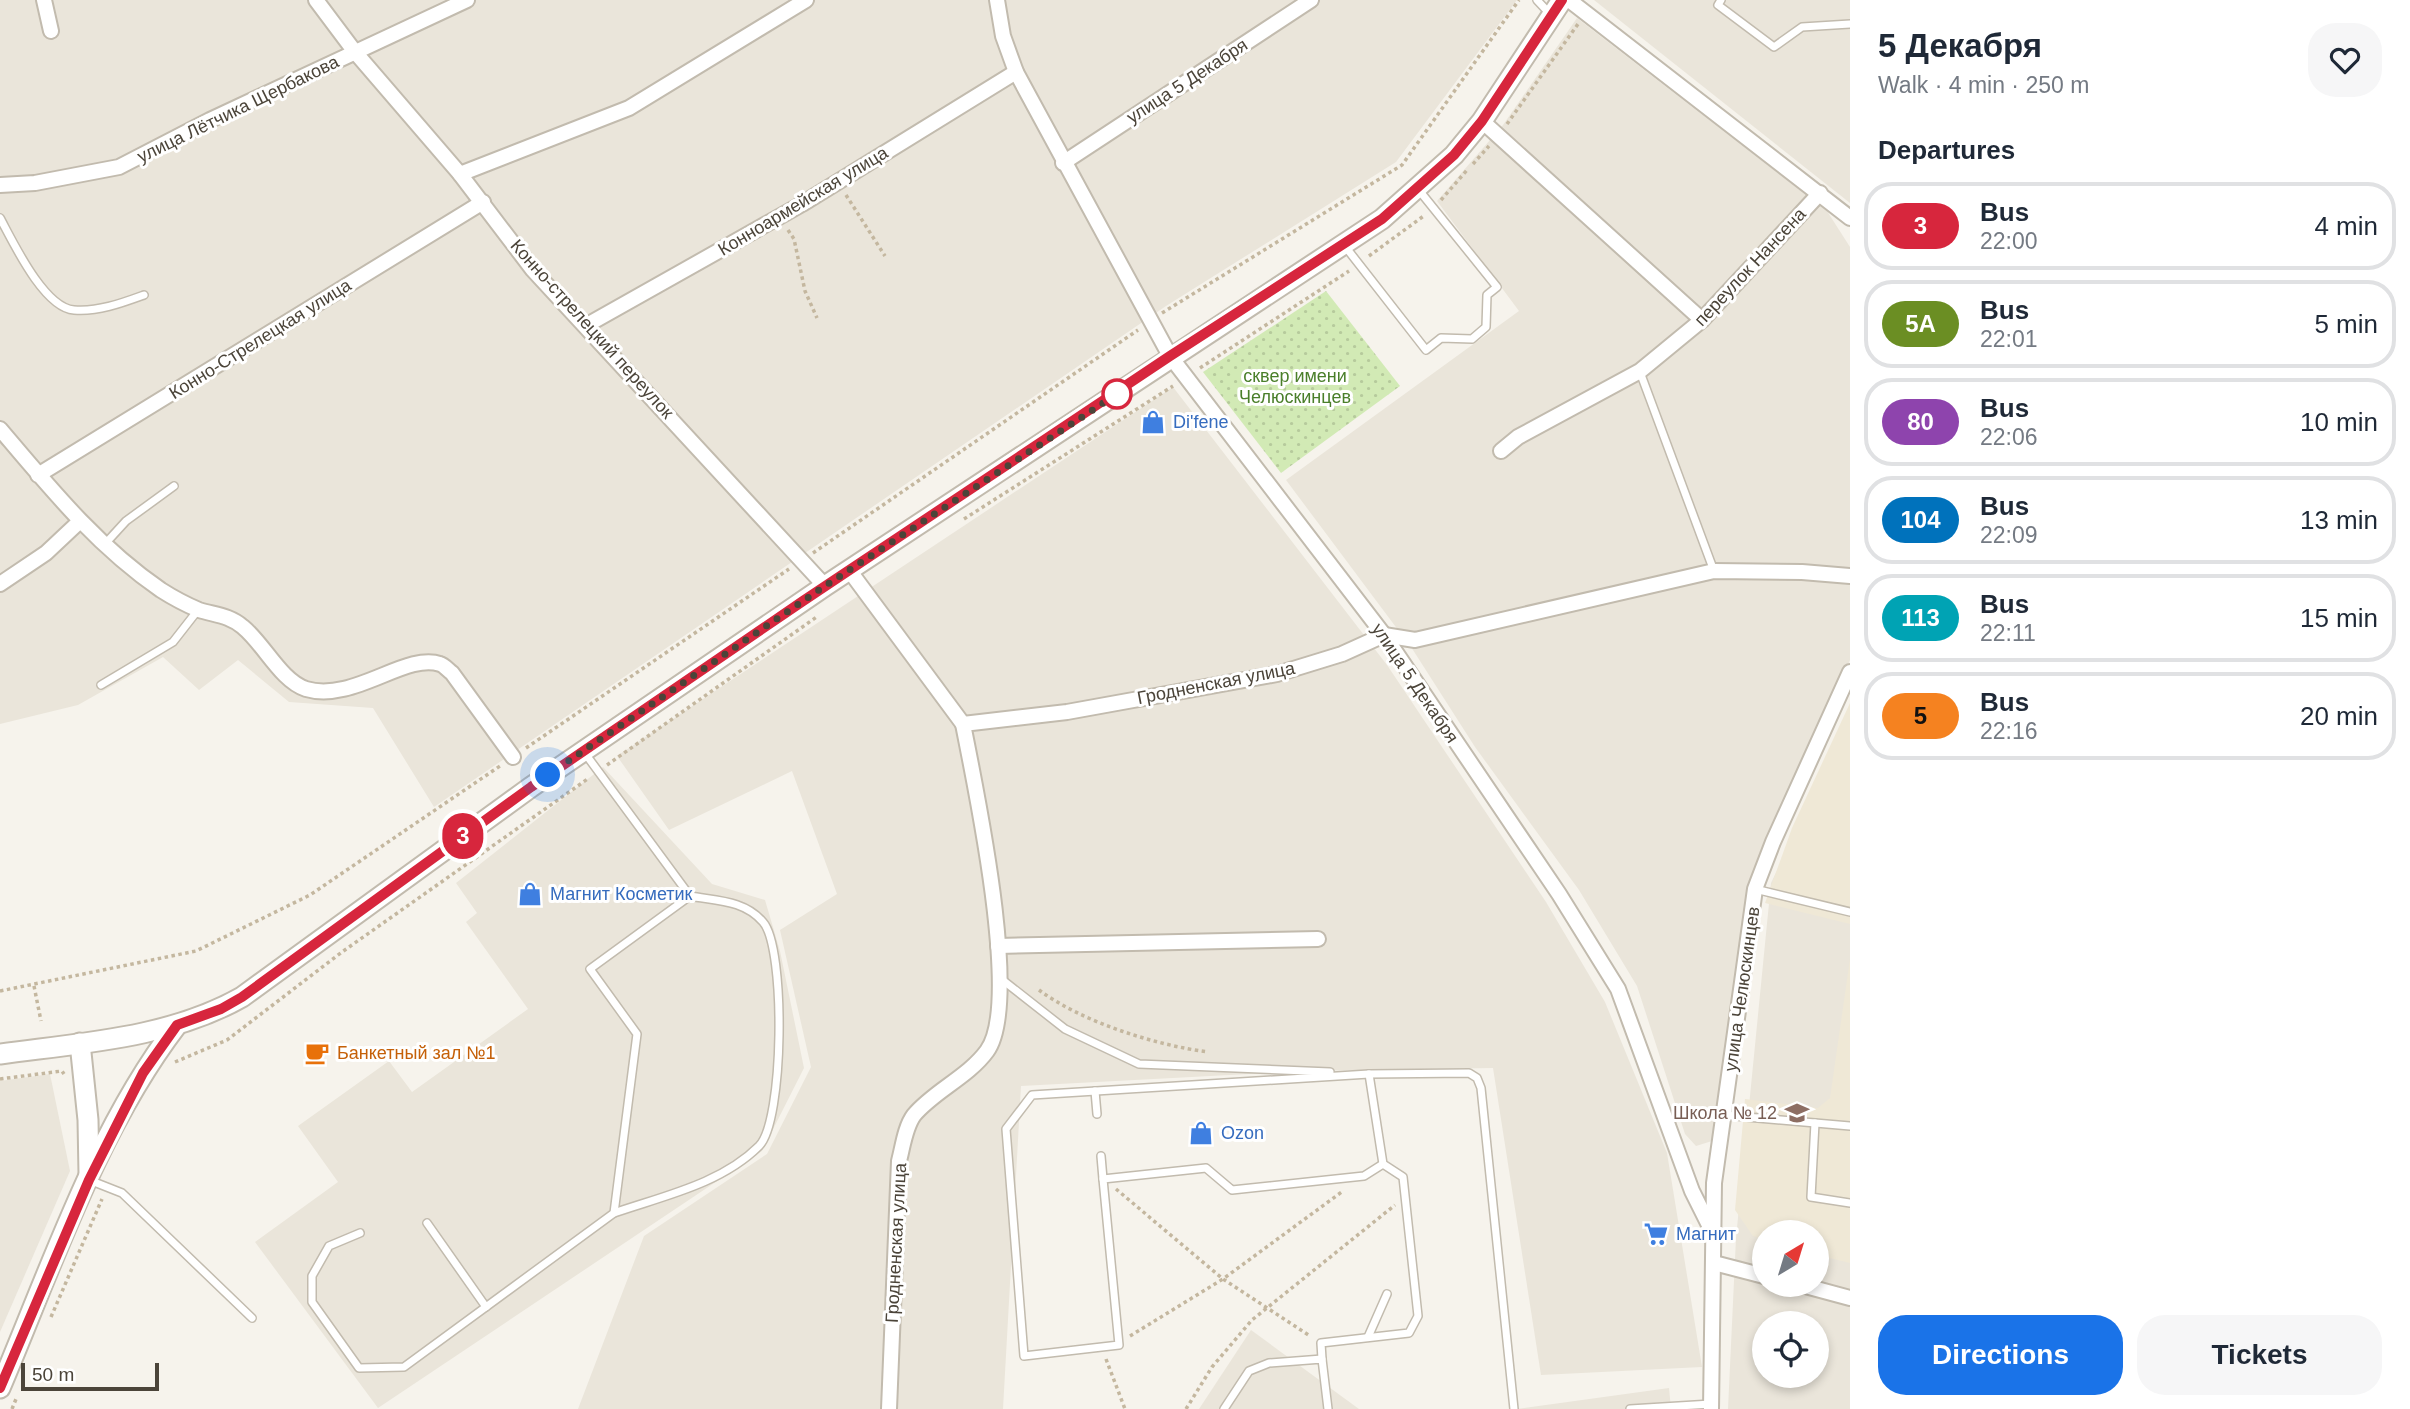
<!DOCTYPE html>
<meta charset="utf-8">
<style>
:root{--surface:#fff;--page:#f6f6f7;--text:#1f2937;--muted:#747a83;--line:#e0e1e3;--accent:#1a73e8}
body{margin:0;font-family:Helvetica,sans-serif;background:var(--page);color:var(--text);height:100vh;display:flex;flex-direction:column;font-size:26px;white-space:nowrap}
*{box-sizing:border-box;margin:0}
p{font-size:23px;color:var(--muted)}
.icon{flex:none;width:38px;height:38px;fill:none;stroke:currentColor;stroke-width:2;stroke-linecap:round;stroke-linejoin:round}
.map{position:relative;flex:1;overflow:hidden}
.sheet{display:flex;flex-direction:column;background:var(--surface);width:560px}
.sheet>*{flex:none}
.badge{padding:0 14px;border-radius:23px;font-size:24px;line-height:46px}
.needle{width:46px;rotate:38deg}
.buttons{position:absolute;left:1752px;top:1220px;display:grid;gap:14px}
.buttons a{display:grid;place-items:center;width:77px;height:77px;border-radius:50%;background:var(--surface);box-shadow:0 4px 10px #0003;font-size:35px}
.scale{position:absolute;left:21px;bottom:18px;width:138px;box-sizing:border-box;padding-left:7px;border:4px solid #4b4439;border-top:0;font-size:19px;line-height:24px;white-space:nowrap;color:#4b4439;-webkit-text-stroke:5px #fff;paint-order:stroke}
.you{position:absolute;width:35px;height:35px;margin:-18px;border:5px solid #fff;border-radius:50%;background:#1a73e8;box-shadow:0 0 0 10px #1a73e833}
.map>.badge{position:absolute;translate:-50% -50%;box-shadow:0 0 0 4px #fff}
h2{padding:0 28px;font-size:26px;line-height:63px}
.round{display:grid;place-items:center;flex:none;width:74px;height:74px;border-radius:28px;background:var(--page)}
.headline{display:flex;align-items:center;justify-content:space-between;height:119px;padding:0 28px}
h1{font-size:33px;font-weight:800;line-height:52px}
.primary-button{display:flex;gap:14px;margin-top:auto;padding:14px 28px}
.primary-button a{flex:1;height:80px;border-radius:28px;background:var(--accent);color:#fff;font-size:28px;font-weight:800;line-height:80px;text-align:center}
.primary-button a+a{background:var(--page);color:var(--text)}
ul{padding:0;list-style:none}
li{display:flex;align-items:center;gap:21px;height:88px;margin:0 14px 10px;padding:0 14px;border:4px solid var(--line);border-radius:28px}
li div{flex:1}
li b{display:block;font-size:26px}
li em{font-style:normal}
li .badge{min-width:77px;font-weight:700;text-align:center}
main{display:flex;flex:1;min-height:0}
.map>svg:first-child{display:block}
.residential{fill:#eae5da;fill-rule:evenodd}
.education{fill:#efe8d6}
.grass{fill:url(#grass-dots)}
.lines{fill:none;stroke-linecap:round;stroke-linejoin:round}
.service-casing{stroke:#c2bbae;stroke-width:10}
.minor-casing{stroke:#c2bbae;stroke-width:18}
.tertiary-casing{stroke:#c2bbae;stroke-width:23}
.path{stroke:#c4b79f;stroke-width:3.5;stroke-dasharray:3.5 3.5;stroke-linecap:butt}
.service{stroke:#fff;stroke-width:7}
.minor{stroke:#fff;stroke-width:14}
.tertiary{stroke:#fff;stroke-width:19}
.line-casing{stroke:#fff;stroke-width:16}
.line{stroke:#d7263d;stroke-width:10}
.walk{stroke:#4b4439;stroke-width:7;stroke-dasharray:0 12.6}
.stop-dot{fill:#fff;stroke:#d7263d;stroke-width:3.5}
.labels{text-anchor:middle;dominant-baseline:central;stroke-width:6;stroke-linejoin:round;paint-order:stroke}
.street-label{font-size:18px;fill:#4b4439;stroke:#fff}
.park-label{font-size:18px;fill:#4a7f2a;stroke:#fff}
.shop-label{font-size:18px;fill:#366cbe;stroke:#fff;text-anchor:start}
.food-label{font-size:18px;fill:#c56008;stroke:#fff;text-anchor:start}
.education-label{font-size:18px;fill:#785e54;stroke:#fff;text-anchor:end}
</style>
<main>
<div class="map">
<svg width="1850" height="1409" viewBox="0 0 1850 1409">
<defs>
<pattern id="grass-dots" width="8" height="8" patternUnits="userSpaceOnUse" patternTransform="scale(1.75)"><rect width="8" height="8" fill="#d2eab5"/><path d="M2 2h.1M6 6h.1" fill="none" stroke="#b6ca9c" stroke-width="1.8" stroke-linecap="round"/></pattern>
</defs>
<rect width="100%" height="100%" fill="#f6f3ec"/>
<g class="residential">
<polygon points="0,0 1517,0 1396,162 1166,306 434,807 373,708 289,702 238,660 199,690 163,657 78,705 0,724"/>
<polygon points="1594,0 1850,0 1850,203"/>
<polygon points="1577,18 1827,211 1850,247 1850,660 1810,754 1754,870 1726,1037 1722,1124 1712,1141 1696,1146 1685,1134 1637,986 1579,890 1475,747 1413,650 1286,480 1519,311 1437,201 1503,125"/>
<polygon points="1173,387 1387,665 1546,902 1605,1002 1667,1153 1702,1367 1541,1375 1493,1068 1305,1071 1021,1086 1003,1409 578,1409 644,1236 767,1154 811,1067 780,930 837,894 792,771 669,830 617,756"/>
<path d="M1850,718V1409H1728L1736,1238L1771,883ZM1764,1232H1816V1284H1764ZM1764,1323H1816V1376H1764Z"/>
<polygon points="603,767 712,884 765,900 780,951 804,1068 762,1151 378,1408 255,1242 338,1182 298,1126 389,1061 412,1092 528,1009 466,922 477,913 456,883"/>
<polygon points="50,1074 70,1171 0,1332 0,1081"/>
<polygon points="1251,1330 1359,1409 1199,1409"/>
<polygon points="1669,1388 1671,1409 1517,1409"/>
</g>
<g class="education">
<polygon points="1850,703 1850,924 1765,903 1792,828"/>
<polygon points="1850,959 1850,1263 1817,1255 1816,1232 1764,1232 1764,1240 1753,1236 1735,1210 1745,1099 1818,1108 1830,1098"/>
</g>
<polygon class="grass" points="1326,291 1400,386 1281,473 1203,372"/>
<g class="lines">
<g class="service-casing">
<g id="service">
<polyline points="1537,0 1551,15"/>
<polyline points="1721,0 1718,5 1774,47 1802,27 1850,24"/>
<path d="M0,218C13,242 44,308 74,310C98,312 122,303 144,295"/>
<polyline points="1344,245 1426,350 1441,338 1472,339 1486,327 1487,295 1497,287 1418,189"/>
<polyline points="1640,372 1714,571"/>
<polyline points="104,545 126,521 174,486"/>
<polyline points="101,685 173,642 198,610"/>
<polyline points="1755,889 1850,912"/>
<polyline points="1000,978 1065,1029 1139,1064 1330,1072"/>
<polyline points="1095,1091 1097,1114"/>
<polyline points="1724,1115 1850,1126"/>
<polyline points="1815,1123 1811,1197 1850,1203"/>
<polyline points="1101,1156 1103,1179"/>
<polyline points="1383,1164 1364,1176 1232,1190 1206,1168 1103,1179 1119,1345 1024,1356 1006,1129 1032,1095 1369,1074 1469,1073 1477,1078 1481,1088 1514,1409"/>
<polyline points="89,1180 122,1193 252,1318"/>
<path d="M614,1213C663,1196 721,1184 759,1146C784,1122 786,948 763,922C744,900 717,901 690,896"/>
<polyline points="427,1223 486,1307"/>
<polyline points="360,1233 329,1246 312,1276 312,1302 359,1368 404,1367 614,1213 637,1034 590,969 690,896 584,752"/>
<polyline points="1368,1337 1387,1294"/>
<polyline points="1322,1359 1321,1343 1409,1333 1418,1316 1403,1177 1383,1164 1369,1074"/>
<polyline points="1224,1409 1249,1371 1269,1363 1322,1359 1328,1409"/>
<polyline points="1630,1409 1711,1404"/>
</g>
</g>
<g class="minor-casing">
<g id="minor">
<polyline points="44,0 51,31"/>
<polyline points="316,0 355,52 460,174 533,270 825,586"/>
<polyline points="997,0 1003,36 1016,72 1170,356 1384,635 1559,894 1618,989 1692,1191 1713,1233"/>
<polyline points="1569,0 1850,218"/>
<polyline points="1482,121 1702,320"/>
<polyline points="1063,163 1311,0"/>
<polyline points="460,174 629,108 806,0"/>
<polyline points="0,185 35,183 119,167 210,120 467,0"/>
<polyline points="587,325 802,204 1016,72"/>
<path d="M0,429C50,488 97,546 161,590C172,597 187,605 199,610C215,615 229,615 243,627C264,644 281,681 306,689C353,703 406,652 440,664C444,665 449,671 452,673L513,757"/>
<polyline points="1501,451 1518,437 1640,371 1702,320 1820,193"/>
<polyline points="38,475 483,202"/>
<polyline points="849,570 963,724"/>
<polyline points="0,584 46,553 79,522"/>
<polyline points="998,946 1318,939"/>
<polyline points="1714,1263 1764,1276"/>
<polyline points="1798,1284 1850,1298"/>
<path d="M889,1409L899,1161C903,1146 905,1127 914,1115C934,1091 968,1077 987,1051C1022,1003 975,786 963,724L1067,712L1277,674L1342,654L1384,635L1415,640L1714,571L1802,572L1850,576"/>
<polyline points="1711,1409 1714,1183 1755,889 1773,842 1850,672"/>
</g>
</g>
<g class="tertiary-casing">
<g id="tertiary">
<polyline points="80,1043 88,1120 89,1174"/>
<path d="M0,1054C81,1043 170,1038 242,997L531,787L825,586L1382,219L1454,155L1482,121L1562,0"/>
<path d="M0,1388C52,1266 96,1131 177,1025"/>
</g>
</g>
<g class="path">
<polyline points="1507,124 1578,24"/>
<polyline points="1473,164 1489,146"/>
<polyline points="846,195 885,256"/>
<polyline points="1441,200 1468,169"/>
<polyline points="788,230 794,239 805,291 817,318"/>
<polyline points="1369,256 1425,215"/>
<polyline points="1162,313 1402,165 1519,0"/>
<polyline points="1200,368 1349,271"/>
<polyline points="964,519 1173,386"/>
<polyline points="813,553 1138,330"/>
<polyline points="526,748 789,569"/>
<polyline points="607,765 818,616"/>
<polyline points="34,986 41,1021"/>
<path d="M1039,990C1082,1022 1155,1045 1208,1052"/>
<polyline points="0,991 196,951 310,895 500,766"/>
<polyline points="175,1062 227,1040 342,952 589,778"/>
<polyline points="0,1079 62,1071 64,1074"/>
<polyline points="1116,1189 1223,1279 1310,1336"/>
<polyline points="51,1317 102,1199"/>
<polyline points="1130,1336 1223,1279 1343,1191"/>
<polyline points="1106,1359 1125,1409"/>
<polyline points="12,1409 16,1399"/>
<polyline points="1186,1409 1212,1367 1252,1320 1395,1205"/>
</g>
<use href="#service" class="service"/>
<use href="#minor" class="minor"/>
<use href="#tertiary" class="tertiary"/>
</g>
<g class="lines">
<g class="line-casing">
<polyline id="line" points="0,1388 89,1180 143,1073 177,1025 221,1009 242,997 531,787 803,601 1170,356 1382,219 1454,155 1482,121 1562,0"/>
</g>
<use href="#line" class="line"/>
<polyline class="walk" points="548,775 825,586 1117,394"/>
</g>
<defs>
<g id="shop-bare" transform="scale(1.89)"><path d="M-5-2.5h2.3a2.7 3.5 0 0 1 5.4 0H5L5.5 6h-11ZM-1.5-2.5h3a1.5 2.3 0 0 0-3 0Z" fill="#3f7fe0" stroke="#fff" stroke-width="2.5" paint-order="stroke"/></g>
<g id="cafe-bare" transform="scale(1.89)"><path d="M-5.5-4.5H6V0H3Q3 3.5 0 3.5H-2.5Q-5.5 3.5-5.5 0ZM3-3.2v2h1.7v-2ZM-6 4.5H4V6H-6Z" fill="#e8710a" stroke="#fff" stroke-width="2.5" paint-order="stroke"/></g>
<g id="school-bare" transform="scale(1.89)"><path d="M0-5L7-2L0 1L-7-2ZM-4 1L0 2.5L4 1V4Q0 6-4 4Z" fill="#8d6e63" stroke="#fff" stroke-width="2.5" paint-order="stroke"/></g>
<g id="supermarket-bare" transform="scale(1.89)"><path d="M-6-5.5h2.5l.6 2H6L4.5 2H-2.5L-4.4-4H-6ZM-1.5 3.2a1.3 1.3 0 1 0 .1 0ZM3 3.2a1.3 1.3 0 1 0 .1 0Z" fill="#3f7fe0" stroke="#fff" stroke-width="2.5" paint-order="stroke"/></g>
</defs>
<g fill-rule="evenodd">
<use href="#shop-bare" x="1153" y="422"/>
<use href="#shop-bare" x="530" y="894"/>
<use href="#cafe-bare" x="317" y="1053"/>
<use href="#school-bare" x="1797" y="1113"/>
<use href="#shop-bare" x="1201" y="1133"/>
<use href="#supermarket-bare" x="1656" y="1234"/>
</g>
<circle class="stop-dot" cx="1117" cy="394" r="14"/>
<g class="labels">
<g class="street-label">
<text transform="translate(1187 81) rotate(-33)">улица 5 Декабря</text>
<text transform="translate(238 109) rotate(-26)">улица Лётчика Щербакова</text>
<text transform="translate(803 201) rotate(-31)">Конноармейская улица</text>
<text transform="translate(1750 267) rotate(-47)">переулок Нансена</text>
<text transform="translate(592 329) rotate(48)">Конно-стрелецкий переулок</text>
<text transform="translate(260 339) rotate(-32)">Конно-Стрелецкая улица</text>
<text transform="translate(1216 683) rotate(-11)">Гродненская улица</text>
<text transform="translate(1415 683) rotate(56)">улица 5 Декабря</text>
<text transform="translate(1742 989) rotate(-82)">улица Челюскинцев</text>
<text transform="translate(896 1243) rotate(-87)">Гродненская улица</text>
</g>
<g class="park-label">
<text x="1295" y="376">сквер имени<tspan x="1295" dy="21">Челюскинцев</tspan></text>
</g>
<g class="shop-label">
<text x="1173" y="422">Di'fene</text>
<text x="550" y="894">Магнит Косметик</text>
<text x="1221" y="1133">Ozon</text>
<text x="1676" y="1234">Магнит</text>
</g>
<g class="food-label">
<text x="337" y="1053">Банкетный зал №1</text>
</g>
<g class="education-label">
<text x="1777" y="1113">Школа № 12</text>
</g>
</g>
</svg>
<div class="buttons">
<a><svg class="needle" viewBox="-14 -14 28 28"><path d="M0-13l5 13h-10z" fill="#e53935"/><path d="M0 13l5-13h-10z" fill="#747a83"/></svg></a>
<a><svg class="icon" aria-label="locate" viewBox="0 0 24 24"><circle cx="12" cy="12" r="6"/><path d="M12 2v4M12 18v4M2 12h4M18 12h4"/></svg></a>
</div>
<div class="scale">50 m</div>
<div class="you" style="left:548px;top:775px"></div>
<b class="badge" style="left:463px;top:836px;background:#d7263d;color:#fff">3</b>
</div>
<section class="sheet">
<div class="headline"><div><h1>5 Декабря</h1><p>Walk · 4 min · 250 m</p></div><a class="round"><svg class="icon" aria-label="heart" viewBox="0 0 24 24"><path d="M12 20l-8-8c-3-5 5-10 8-4 3-6 11-1 8 4z"/></svg></a></div>
<h2>Departures</h2>
<ul>
<li><span class="badge" style="background:#d7263d;color:#fff">3</span><div><b>Bus</b><p>22:00</p></div><em>4 min</em></li>
<li><span class="badge" style="background:#6b8e23;color:#fff">5А</span><div><b>Bus</b><p>22:01</p></div><em>5 min</em></li>
<li><span class="badge" style="background:#8e44ad;color:#fff">80</span><div><b>Bus</b><p>22:06</p></div><em>10 min</em></li>
<li><span class="badge" style="background:#0072bc;color:#fff">104</span><div><b>Bus</b><p>22:09</p></div><em>13 min</em></li>
<li><span class="badge" style="background:#00a3b4;color:#fff">113</span><div><b>Bus</b><p>22:11</p></div><em>15 min</em></li>
<li><span class="badge" style="background:#f58220;color:#111">5</span><div><b>Bus</b><p>22:16</p></div><em>20 min</em></li>
</ul>
<div class="primary-button"><a>Directions</a><a>Tickets</a></div>
</section>
</main>
